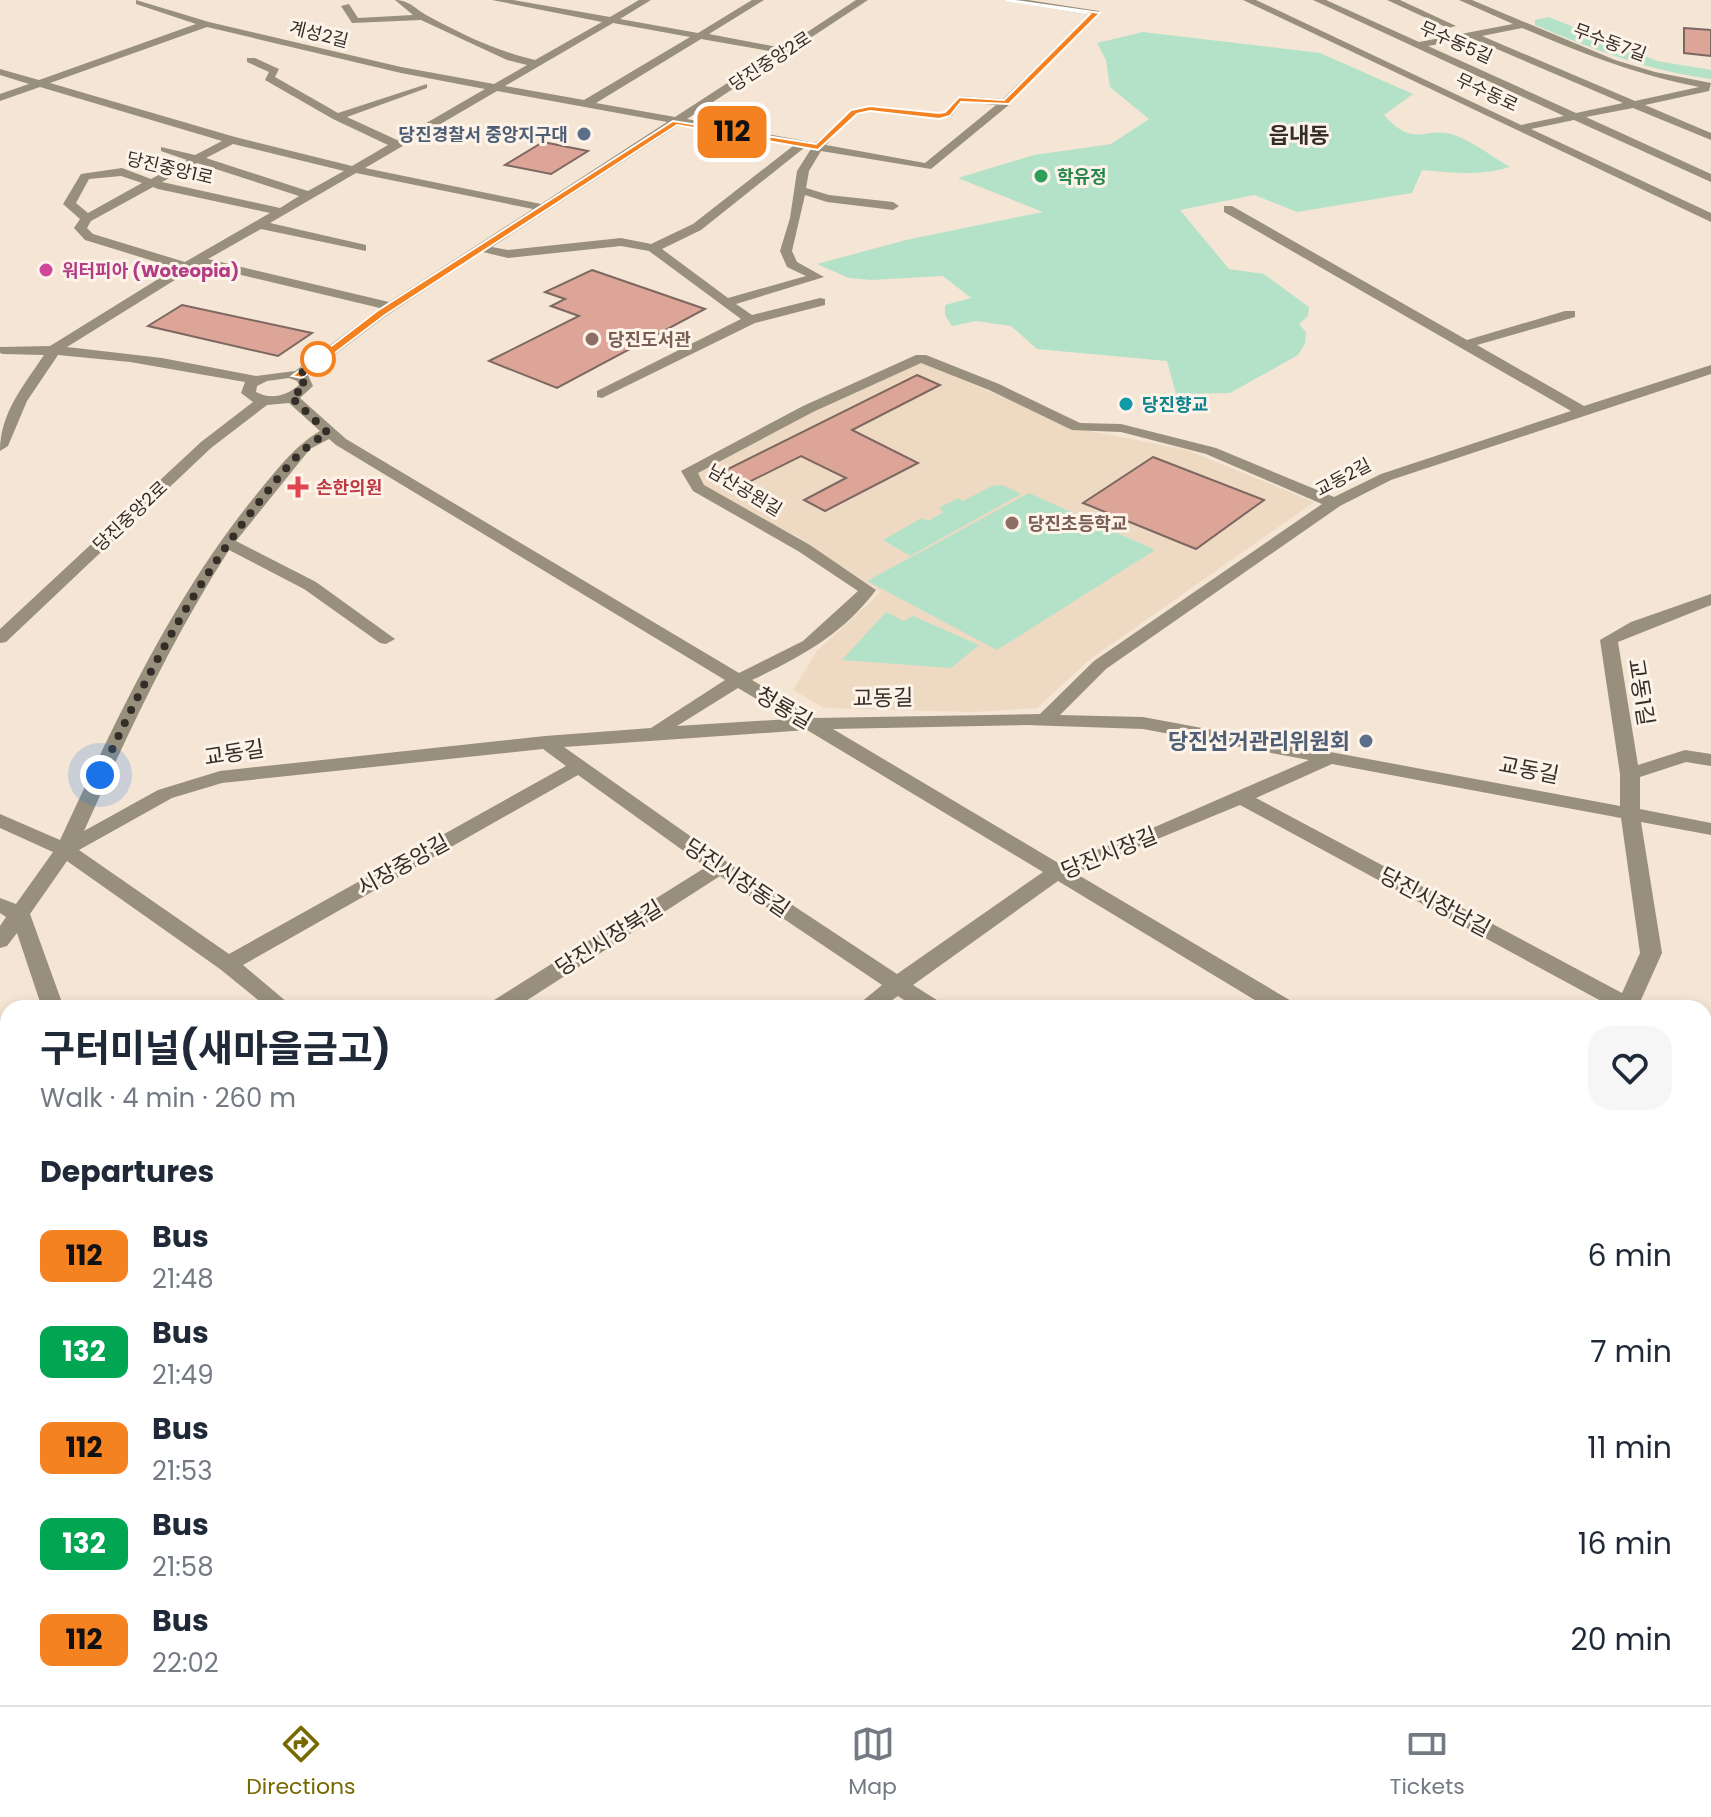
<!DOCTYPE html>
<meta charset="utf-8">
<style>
:root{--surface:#fff;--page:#f6f6f7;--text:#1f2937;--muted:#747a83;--line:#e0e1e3;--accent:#776900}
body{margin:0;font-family:Poppins,"Noto Sans KR",sans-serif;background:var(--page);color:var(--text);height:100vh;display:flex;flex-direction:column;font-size:30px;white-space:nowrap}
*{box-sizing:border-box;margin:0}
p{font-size:26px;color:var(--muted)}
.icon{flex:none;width:44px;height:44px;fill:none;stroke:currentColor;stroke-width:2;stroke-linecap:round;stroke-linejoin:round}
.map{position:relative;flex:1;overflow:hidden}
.side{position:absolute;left:0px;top:1000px;width:1712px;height:706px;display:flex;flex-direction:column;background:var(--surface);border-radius:24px 24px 0 0;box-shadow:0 4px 12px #0003}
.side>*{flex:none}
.badge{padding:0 16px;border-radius:12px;font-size:28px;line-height:52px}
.you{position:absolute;width:40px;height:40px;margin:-20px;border:6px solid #fff;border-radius:50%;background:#1a73e8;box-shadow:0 0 0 12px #1a73e833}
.map>.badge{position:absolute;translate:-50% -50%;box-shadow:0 0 0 4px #fff}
h2{padding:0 40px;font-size:30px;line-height:72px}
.round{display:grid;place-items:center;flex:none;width:84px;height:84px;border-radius:24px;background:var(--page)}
.summary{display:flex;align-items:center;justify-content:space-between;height:136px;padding:0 40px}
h1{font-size:38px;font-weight:700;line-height:60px}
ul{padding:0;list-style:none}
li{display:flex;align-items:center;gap:24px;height:96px;padding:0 40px}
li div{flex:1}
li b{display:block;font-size:30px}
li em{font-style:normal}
li .badge{min-width:88px;font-weight:700;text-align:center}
.menu{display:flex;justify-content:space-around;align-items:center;height:112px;border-top:2px solid var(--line);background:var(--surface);font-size:22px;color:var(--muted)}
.menu a{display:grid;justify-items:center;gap:4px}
.menu .selected{color:var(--accent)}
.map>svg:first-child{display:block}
.built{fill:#eed9c3}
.green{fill:#b4e2c8}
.building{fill:#dca597;stroke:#7c6761;stroke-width:2}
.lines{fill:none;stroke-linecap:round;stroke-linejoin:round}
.minor{fill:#98907c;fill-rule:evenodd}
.line{fill:#f58220;stroke:#fff;stroke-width:2}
.walk{stroke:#352e28;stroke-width:8;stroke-dasharray:0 14.4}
.service-dot{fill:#5c6f8a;stroke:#fdf3e9;stroke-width:3}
.leisure-dot{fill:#2e9e5b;stroke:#fdf3e9;stroke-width:3}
.hotel-dot{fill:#d1479c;stroke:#fdf3e9;stroke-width:3}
.education-dot{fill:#8d6e63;stroke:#fdf3e9;stroke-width:3}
.stop-dot{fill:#fff;stroke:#f58220;stroke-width:4}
.culture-dot{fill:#0f9aa8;stroke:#fdf3e9;stroke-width:3}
.health-dot{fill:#e0444e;stroke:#fdf3e9;stroke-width:3}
.labels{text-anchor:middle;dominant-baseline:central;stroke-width:6;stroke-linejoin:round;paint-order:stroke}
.far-street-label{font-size:18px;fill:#352e28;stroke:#fdf3e9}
.far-service-label{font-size:18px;font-weight:bold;fill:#4e5e75;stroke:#fdf3e9;text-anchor:end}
.far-leisure-label{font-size:18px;font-weight:bold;fill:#27864d;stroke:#fdf3e9;text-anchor:start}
.far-hotel-label{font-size:18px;font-weight:bold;fill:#b23c85;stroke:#fdf3e9;text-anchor:start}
.far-education-label{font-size:18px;font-weight:bold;fill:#785e54;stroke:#fdf3e9;text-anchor:start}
.far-culture-label{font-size:18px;font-weight:bold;fill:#0d838f;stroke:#fdf3e9;text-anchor:start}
.far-health-label{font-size:18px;font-weight:bold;fill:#be3a42;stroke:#fdf3e9;text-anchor:start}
.far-quarter-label{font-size:22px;font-weight:bold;fill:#352e28;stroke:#fdf3e9}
.street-label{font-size:22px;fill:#352e28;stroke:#fdf3e9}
.service-label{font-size:22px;font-weight:bold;fill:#4e5e75;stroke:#fdf3e9;text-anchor:end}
</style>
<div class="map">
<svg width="1711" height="1705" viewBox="0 0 1711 1705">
<rect width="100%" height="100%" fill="#f5e5d4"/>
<polygon class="built" points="921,362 1074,428 1187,450 1314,502 1089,660 1037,708 974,712 824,708 793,690 817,651 881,592 798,537 703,486 697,473 807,415"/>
<g class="green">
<path d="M1549,17L1657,61L1711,70V79C1648,71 1593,49 1535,25V20Z"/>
<path d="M1143,32L1320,53L1413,94L1384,115C1416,150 1424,125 1454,135C1473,141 1492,157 1510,167C1481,176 1452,173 1422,170L1412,193L1297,212L1254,195L1180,210L1229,269L1264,274L1309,307L1308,316L1299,324L1306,332L1305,344L1298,355L1230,393L1176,394L1167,361L1037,349L1011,326L976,321L952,326L945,315V305L971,298L943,276L872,280L849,278L817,264L906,240L1043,212L958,178L1034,155L1111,144L1149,119L1110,87L1106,60L1097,43Z"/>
<polygon points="1002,485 1021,494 910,556 883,540 922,518 928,521 944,512 939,508 958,498 963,501 992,486"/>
<polygon points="1029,493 1155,550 997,650 867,581"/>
<polygon points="886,612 904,621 913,616 979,645 951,668 842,660"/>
</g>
<g class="building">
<polygon points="1684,28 1711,30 1711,56 1684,53"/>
<polygon points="543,142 588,151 551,174 505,165"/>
<polygon points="592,270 705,309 557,388 489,361 579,316 551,306 565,299 545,292"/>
<polygon points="182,305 312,333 278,356 148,326"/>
<polygon points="917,375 940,385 852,430 918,463 825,511 804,500 846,478 801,456 747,483 724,471"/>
<polygon points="1153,457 1264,500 1196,549 1083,503"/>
</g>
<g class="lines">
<g class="minor">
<path d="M136,0L209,22L401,67L494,84L527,65L507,60L421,20L352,23L341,6L349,4L358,18L413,15L395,0C410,0 416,10 428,16C461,34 499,52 535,60L602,22L492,0H513L610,17L639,0H651L620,19L698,33L752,0H764L709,34L783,48L856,0H868L687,119L815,143L854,109L870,106L939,113L944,112L959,96L1003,99L1089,15L1003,0H1028L1099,11V15L1010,104L931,169L821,151L809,171L806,188L829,195L893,202L899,206L893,210L827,202L805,195L792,251L797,262L824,277L736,304L752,315L820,298L825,299V305L755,323L602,398L597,397V391L741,319L649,251L621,246L508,258L483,252L386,316L308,375L313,386L300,398L346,439L739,673L803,641L858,591L798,551L693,491L681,471L803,406L916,355H926L999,384L1080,423L1121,424L1216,448L1334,497L1381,474L1571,411L1224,212V206H1232L1467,340L1565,311H1575V317L1477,345L1584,406L1711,365V374L1391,480L1340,506L1106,669L1060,715L1143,717L1620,806V774L1600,640L1631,622L1711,594V605L1618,642L1638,765L1685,750L1711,754V766L1686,762L1640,777V809L1711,823V835L1641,822L1662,953L1640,1002L1643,1008H1614L1240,805L1075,873L1293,1002L1296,1008H1268L1058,881L913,985L940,1002L943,1008H916L898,996L881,1008H854L882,985L720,876L515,1008H488L491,1002L706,867L578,775L243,965L294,1008H268L220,969L67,861L30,914L64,1008H42L17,933L7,946L0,948V926L6,917L0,913V898L16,904L53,852L0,828V814L60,840C116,720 172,598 256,495C276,471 293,447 320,431L289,403L267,405L211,448L6,642L0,643V629L201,442L253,402L241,393L245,382L130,362L58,355L27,401L8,446L0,451C0,413 24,385 44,355L3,354L0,353V347L50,346L176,268L85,240L74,228L80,219L63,204L81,174L122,168L151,179L187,160L161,151V147L195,155L222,141L40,87L0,101V94L29,84L0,75V69L39,80L196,24L136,4ZM613,23L690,37L584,100L505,86ZM207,27L401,73L485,89L397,140L347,117L427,88V84L338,113L275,77L279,69L255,58H247V62L269,72L265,80L333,119L388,145L352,166L235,137L50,83ZM701,39L775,52L675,117L596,103ZM497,91L667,122L541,204L365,168ZM962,102L996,105L925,163L826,145C835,135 847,119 860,114C884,105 923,123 951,117ZM679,125L793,146L693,224L651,244L621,238L508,250L492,247ZM233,144L344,171L308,191L206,158ZM804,148L811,149L797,171L790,218L780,251L787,267L806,276L728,298L662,249L701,230ZM197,163L299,196L280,208L162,182ZM356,173L533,209L389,302L208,259L261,229L366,251V245L270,223ZM121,176L142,183L88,213L76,203L89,179ZM153,187L158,189L270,213L185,262L93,234L87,228L91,221ZM199,265L380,308L295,371L256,376L162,358L67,347ZM921,363L989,390L1072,430L1121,432L1206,454L1322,504L1094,661L1040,714L815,718L752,680C802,656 842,635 876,590L810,545L704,485L698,473L813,412ZM289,378L297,381L299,385C286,396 271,400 256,392L257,386L267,381ZM329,439L336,445L725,680L651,728L545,736L220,771L158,790L84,831C127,735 172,639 229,550L304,589L380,643L386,644L395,639L316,582L236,541L310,449ZM738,688L790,719L677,726ZM1027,725L1143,729L1309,760L1141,833L1060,864L833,729ZM807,730L1043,872L897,974L727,862L564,747ZM543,749L566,766L229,954L79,850L172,798L222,783ZM1332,764L1621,818L1640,953L1622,993L1256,798Z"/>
<path d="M1243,0H1256L1521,125L1564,116L1313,0H1326L1419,42L1513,24L1459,0H1472L1615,60L1655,72L1711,83L1709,91L1645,105L1711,133V140L1633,108L1586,117L1711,174V182L1574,120L1531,129L1711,213V222ZM1522,28C1581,53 1636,75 1699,87L1635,101L1482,36ZM1471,38L1623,103L1576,113L1428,46Z"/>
<polygon points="1387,0 1400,0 1456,26 1448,28"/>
<polygon points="1704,1039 1711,1041 1711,1059 1704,1057"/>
<polygon points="1704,1249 1711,1251 1711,1273 1704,1271"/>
<polygon points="8,1309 8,1333 0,1336 0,1312"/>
<polygon points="0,1507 8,1510 8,1543 0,1540"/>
<polygon points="8,1627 8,1657 0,1660 0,1630"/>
<polygon points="121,1698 153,1698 156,1705 124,1705"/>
<polygon points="429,1698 463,1698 460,1705 426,1705"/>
<polygon points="963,1698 996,1698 993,1705 960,1705"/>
<polygon points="1048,1698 1082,1698 1085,1705 1051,1705"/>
</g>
</g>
<polygon class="line" points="1005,0 1008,0 1100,13 1009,104 961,102 950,116 939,119 870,111 857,114 818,150 677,125 385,315 302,378 292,376 377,311 673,121 816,144 851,110 870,106 939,113 945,112 959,97 1004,100 1090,14"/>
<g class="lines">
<path class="walk" d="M100,775C145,678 194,584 260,501C281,475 298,449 328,433L291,397L306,386L298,376L318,359"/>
</g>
<g class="service-dot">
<circle cx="584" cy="134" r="8"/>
<circle cx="1366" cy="741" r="8"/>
</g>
<circle class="leisure-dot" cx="1041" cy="176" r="8"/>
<circle class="hotel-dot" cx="46" cy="270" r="8"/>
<g class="education-dot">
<circle cx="592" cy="339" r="8"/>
<circle cx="1012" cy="523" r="8"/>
</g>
<circle class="stop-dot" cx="318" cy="359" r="16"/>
<circle class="culture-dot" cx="1126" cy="404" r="8"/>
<path class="health-dot" d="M294 475h8v8h8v8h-8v8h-8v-8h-8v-8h8z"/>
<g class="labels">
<g class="far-street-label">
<text transform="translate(319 34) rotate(14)">계성2길</text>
<text transform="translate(1456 42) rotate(24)">무수동5길</text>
<text transform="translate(1610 42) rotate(20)">무수동7길</text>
<text transform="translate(770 61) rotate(-33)">당진중앙2로</text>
<text transform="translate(1487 92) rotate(25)">무수동로</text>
<text transform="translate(170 168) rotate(13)">당진중앙1로</text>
<text transform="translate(1343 477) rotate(-28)">교동2길</text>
<text transform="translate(745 490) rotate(31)">남산공원길</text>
<text transform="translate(130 516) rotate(-43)">당진중앙2로</text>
</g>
<g class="far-service-label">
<text x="568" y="134">당진경찰서 중앙지구대</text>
</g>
<g class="far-leisure-label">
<text x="1057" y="176">학유정</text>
</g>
<g class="far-hotel-label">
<text x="62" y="270">워터피아 (Woteopia)</text>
</g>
<g class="far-education-label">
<text x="608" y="339">당진도서관</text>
<text x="1028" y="523">당진초등학교</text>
</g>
<g class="far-culture-label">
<text x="1142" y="404">당진향교</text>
</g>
<g class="far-health-label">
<text x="316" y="487">손한의원</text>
</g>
<g class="far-quarter-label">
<text x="1299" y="135">읍내동</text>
</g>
<g class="street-label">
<text transform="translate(1641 692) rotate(81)">교동1길</text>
<text transform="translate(883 698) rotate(-1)">교동길</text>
<text transform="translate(784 708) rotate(30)">청룡길</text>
<text transform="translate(234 753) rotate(-9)">교동길</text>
<text transform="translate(1529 770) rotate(11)">교동길</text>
<text transform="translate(1109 853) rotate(-22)">당진시장길</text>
<text transform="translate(403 865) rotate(-29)">시장중앙길</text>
<text transform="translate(737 878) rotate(34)">당진시장동길</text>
<text transform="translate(1435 902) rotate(28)">당진시장남길</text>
<text transform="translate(609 938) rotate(-32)">당진시장북길</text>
</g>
<g class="service-label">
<text x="1350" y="741">당진선거관리위원회</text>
</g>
</g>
</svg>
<div class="you" style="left:100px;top:775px"></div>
<b class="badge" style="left:732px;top:132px;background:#f58220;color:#111">112</b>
<section class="side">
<div class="summary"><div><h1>구터미널(새마을금고)</h1><p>Walk · 4 min · 260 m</p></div><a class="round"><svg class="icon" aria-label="heart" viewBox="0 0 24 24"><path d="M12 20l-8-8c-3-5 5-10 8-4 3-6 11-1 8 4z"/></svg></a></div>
<h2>Departures</h2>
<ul>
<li><span class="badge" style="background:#f58220;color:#111">112</span><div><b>Bus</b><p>21:48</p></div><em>6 min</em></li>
<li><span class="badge" style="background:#00a651;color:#fff">132</span><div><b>Bus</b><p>21:49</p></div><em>7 min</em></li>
<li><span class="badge" style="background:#f58220;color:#111">112</span><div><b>Bus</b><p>21:53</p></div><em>11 min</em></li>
<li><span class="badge" style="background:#00a651;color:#fff">132</span><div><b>Bus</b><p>21:58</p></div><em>16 min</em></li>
<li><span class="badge" style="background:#f58220;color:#111">112</span><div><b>Bus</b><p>22:02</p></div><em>20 min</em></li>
</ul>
</section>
</div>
<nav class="menu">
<a class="selected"><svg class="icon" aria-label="directions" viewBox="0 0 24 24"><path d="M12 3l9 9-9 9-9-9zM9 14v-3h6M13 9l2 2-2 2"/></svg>Directions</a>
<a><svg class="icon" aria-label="map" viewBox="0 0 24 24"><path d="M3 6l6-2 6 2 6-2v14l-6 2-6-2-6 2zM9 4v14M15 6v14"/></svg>Map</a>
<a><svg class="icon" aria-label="tickets" viewBox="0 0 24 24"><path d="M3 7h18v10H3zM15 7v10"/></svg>Tickets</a>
</nav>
